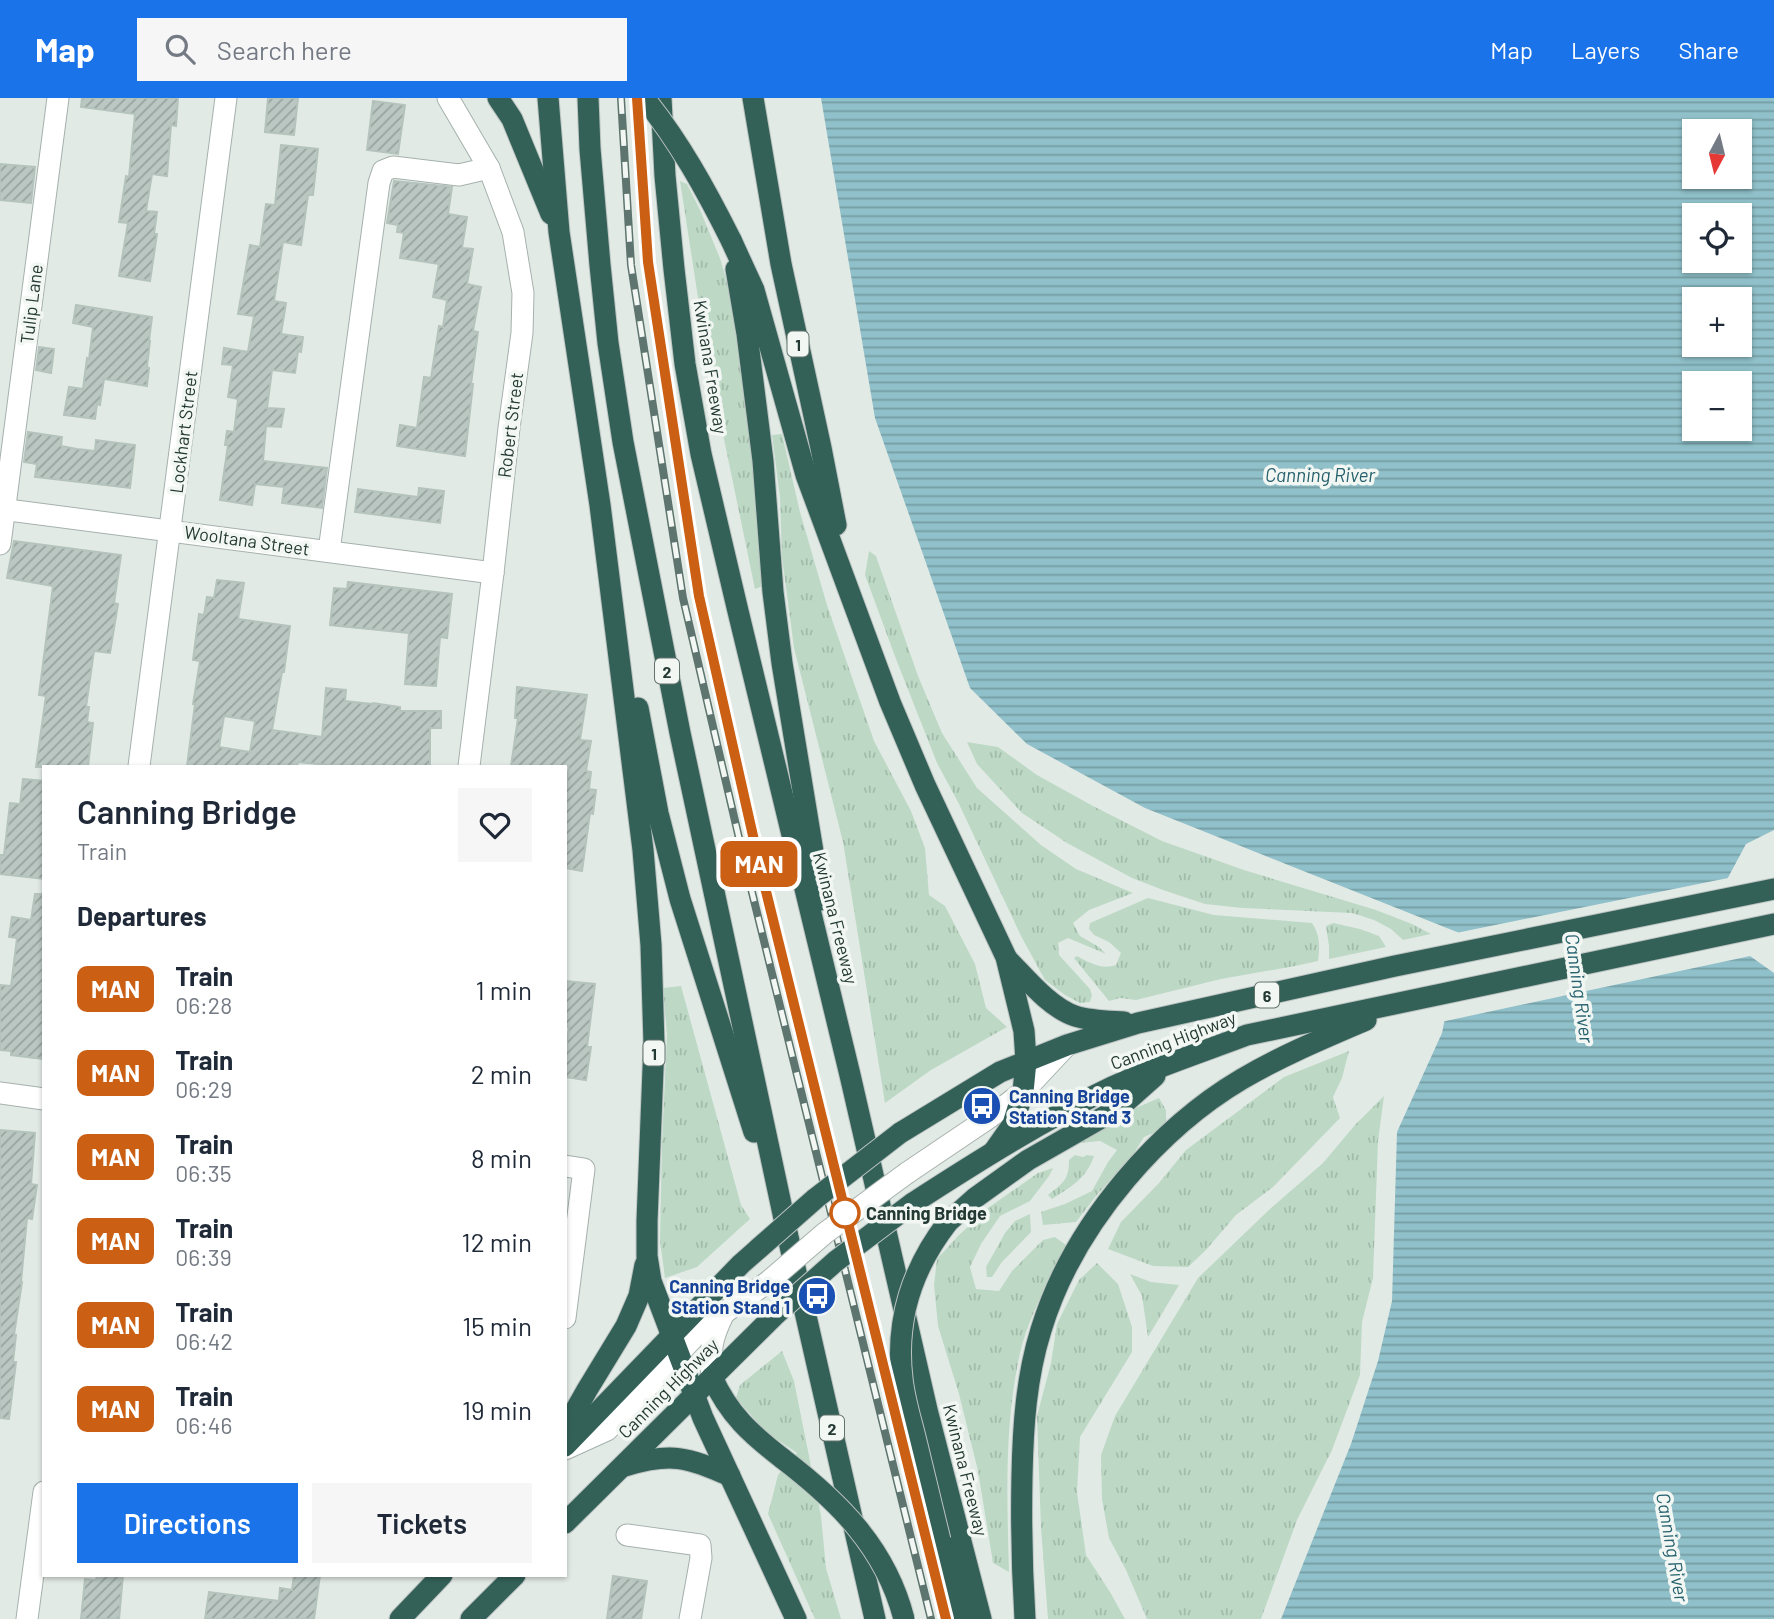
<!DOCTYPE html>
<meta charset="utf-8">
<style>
:root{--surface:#fff;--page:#f6f6f7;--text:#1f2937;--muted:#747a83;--accent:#1a73e8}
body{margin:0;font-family:Barlow,sans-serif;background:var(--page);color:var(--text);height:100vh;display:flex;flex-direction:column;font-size:26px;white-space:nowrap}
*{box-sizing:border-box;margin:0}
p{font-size:23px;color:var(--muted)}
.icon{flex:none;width:38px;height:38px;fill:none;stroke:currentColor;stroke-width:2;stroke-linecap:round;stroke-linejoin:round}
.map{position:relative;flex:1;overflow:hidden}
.details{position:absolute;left:42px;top:667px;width:525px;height:812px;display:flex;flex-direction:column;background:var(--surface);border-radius:0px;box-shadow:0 2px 5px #0004}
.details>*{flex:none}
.badge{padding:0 14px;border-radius:10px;font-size:24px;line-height:46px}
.needle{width:46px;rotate:187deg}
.controls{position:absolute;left:1682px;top:21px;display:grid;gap:14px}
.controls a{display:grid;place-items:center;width:70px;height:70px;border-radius:0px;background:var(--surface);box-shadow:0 2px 5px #0004;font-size:35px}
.map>.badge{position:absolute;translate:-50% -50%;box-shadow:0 0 0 4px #fff}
h2{padding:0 35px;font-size:26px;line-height:63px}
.round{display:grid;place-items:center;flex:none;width:74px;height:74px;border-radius:0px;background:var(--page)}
.head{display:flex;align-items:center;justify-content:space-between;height:119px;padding:0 35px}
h1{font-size:33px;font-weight:600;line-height:52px}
.button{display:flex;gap:14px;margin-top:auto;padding:14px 35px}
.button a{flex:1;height:80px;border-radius:0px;background:var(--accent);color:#fff;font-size:28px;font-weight:600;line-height:80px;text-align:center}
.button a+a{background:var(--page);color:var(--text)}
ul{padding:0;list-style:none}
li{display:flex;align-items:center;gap:21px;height:84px;padding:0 35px}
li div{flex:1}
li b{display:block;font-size:26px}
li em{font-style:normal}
li .badge{min-width:77px;font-weight:700;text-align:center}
header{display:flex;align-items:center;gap:42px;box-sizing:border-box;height:98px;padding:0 35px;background:var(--accent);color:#fff}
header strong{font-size:33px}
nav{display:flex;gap:38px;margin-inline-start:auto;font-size:24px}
.search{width:490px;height:63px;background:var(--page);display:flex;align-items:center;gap:18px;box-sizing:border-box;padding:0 24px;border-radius:0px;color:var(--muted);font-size:26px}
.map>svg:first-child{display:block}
.grass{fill:url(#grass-tufts)}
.water{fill:url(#water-rules);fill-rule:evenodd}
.pier{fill:#e2eae6}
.building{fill:url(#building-hatch);stroke:#b5c3bd;stroke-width:2;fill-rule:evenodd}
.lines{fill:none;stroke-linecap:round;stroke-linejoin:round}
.minor-casing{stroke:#a5b1ad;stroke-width:23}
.highway-casing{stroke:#bdc4c2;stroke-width:23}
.minor{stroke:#fff;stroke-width:21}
.highway{stroke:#336158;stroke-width:21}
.rail-casing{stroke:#5e746e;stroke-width:8}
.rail{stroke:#f2f7f4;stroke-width:5;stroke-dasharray:16;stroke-linecap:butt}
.minor-bridge-casing{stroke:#a5b1ad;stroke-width:23;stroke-linecap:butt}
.highway-bridge-casing{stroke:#bdc4c2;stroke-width:23;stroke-linecap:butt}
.minor-bridge{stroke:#fff;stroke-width:21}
.highway-bridge{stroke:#336158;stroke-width:21}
.line-casing{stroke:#fff;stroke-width:16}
.line{stroke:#cb6015;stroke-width:10}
.stop-dot{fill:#fff;stroke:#cb6015;stroke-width:3.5}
.labels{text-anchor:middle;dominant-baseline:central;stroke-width:7;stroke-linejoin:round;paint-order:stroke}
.shield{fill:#f2f7f4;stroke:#62726d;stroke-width:2}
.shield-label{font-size:16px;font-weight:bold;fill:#243933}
.street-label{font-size:18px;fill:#243933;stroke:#f2f7f4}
.transit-label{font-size:18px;font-weight:bold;fill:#164399;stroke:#f2f7f4;text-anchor:start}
.stop-label{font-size:18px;font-weight:bold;fill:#243933;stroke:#f2f7f4;text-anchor:start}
.water-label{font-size:19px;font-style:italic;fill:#26616d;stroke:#f2f7f4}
</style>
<header>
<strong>Map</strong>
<div class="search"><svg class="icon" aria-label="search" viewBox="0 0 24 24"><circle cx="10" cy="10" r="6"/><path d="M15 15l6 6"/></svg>Search here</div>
<nav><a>Map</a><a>Layers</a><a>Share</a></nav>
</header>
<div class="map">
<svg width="1774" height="1521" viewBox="0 0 1774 1521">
<defs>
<pattern id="grass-tufts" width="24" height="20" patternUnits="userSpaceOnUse" patternTransform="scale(1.75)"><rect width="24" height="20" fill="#bdd9c5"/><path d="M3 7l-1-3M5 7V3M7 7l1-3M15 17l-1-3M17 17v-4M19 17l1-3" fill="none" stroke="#a2bbaa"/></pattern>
<pattern id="water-rules" width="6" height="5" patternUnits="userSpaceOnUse" patternTransform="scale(1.75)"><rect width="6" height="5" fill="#90c0c9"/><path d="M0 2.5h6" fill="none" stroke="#759da4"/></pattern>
<pattern id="building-hatch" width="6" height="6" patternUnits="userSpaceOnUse" patternTransform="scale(1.75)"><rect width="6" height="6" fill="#bac7c2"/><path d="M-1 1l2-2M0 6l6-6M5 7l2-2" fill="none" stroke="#97a39e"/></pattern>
</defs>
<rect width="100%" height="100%" fill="#e2eae6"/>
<g class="grass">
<polygon points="680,83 687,86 701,114 721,163 737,221 745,280 766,487 755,491 708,264"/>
<polygon points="782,336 800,414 827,507 874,643 911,713 925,750 929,797 945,808 975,866 986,910 1007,929 931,972 885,1005 843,744 794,550 782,459 780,399 772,337"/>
<polygon points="869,453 876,458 918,578 942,635 977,690 1041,747 1076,771 1133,795 1089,812 1073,825 1080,838 1099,849 1106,856 1068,840 1058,845 1059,857 1090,891 1092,897 1090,904 1080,905 1065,897 1045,882 1021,838 959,706 937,665 896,561 865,477"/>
<polygon points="967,644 998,649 1037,677 1093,708 1162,743 1244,772 1376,812 1412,826 1431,836 1403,842 1391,831 1374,822 1352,815 1242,810 1205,806 1163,792 1132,780 1067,745 1022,715 977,666"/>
<path d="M1148,800L1214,817L1312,825C1320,837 1320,848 1318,863L1295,868L1221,881L1136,902L1120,900L1109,903L1074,860L1077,858C1090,865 1102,872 1116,867L1121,855L1109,844L1094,837L1089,831L1090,825Z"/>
<polygon points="1333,825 1360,831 1379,838 1386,849 1329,861 1329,848 1326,828"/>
<polygon points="681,888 741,1107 750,1121 697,1169 665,1180 660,1143 662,1045 667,937 663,890"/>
<polygon points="1349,953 1342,980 1333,999 1340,1020 1273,1089 1236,1117 1206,1152 1188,1169 1153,1168 1108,1151 1121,1124 1159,1085 1186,1052 1284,979"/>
<polygon points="1384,998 1378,1043 1373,1180 1362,1224 1360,1277 1332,1352 1297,1422 1261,1521 1147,1521 1126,1472 1109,1440 1102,1401 1101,1357 1115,1318 1198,1180 1271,1110 1323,1065 1355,1027"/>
<polygon points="1159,1000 1166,1012 1166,1025 1156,1034 1144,1039 1134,1055 1096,1098 1076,1124 1043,1127 1041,1114 1065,1106 1092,1093 1108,1064 1117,1052 1100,1043 1070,1046 1111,1026 1136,1010"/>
<path d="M1075,1057L1083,1059L1087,1057L1094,1058C1086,1081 1072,1088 1052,1101L1048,1097C1063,1085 1069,1082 1069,1062Z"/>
<path d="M1053,1070L1049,1078L1030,1103L1000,1118L981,1146L970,1169L976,1191L999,1193L1012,1173L1043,1142L1055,1139L1066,1147C1050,1180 1028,1220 1020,1255C1004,1327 1007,1401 1009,1474L993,1465L978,1373L959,1296L938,1228L934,1187L937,1161L958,1138L988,1110L1038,1075Z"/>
<polygon points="1030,1116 1031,1134 1002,1164 992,1179 987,1179 986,1169 1005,1135 1015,1123"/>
<polygon points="1097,1165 1118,1186 1132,1229 1132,1254 1080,1339 1077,1394 1086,1457 1110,1494 1125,1521 1048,1521 1041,1430 1037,1318 1051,1265 1057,1226 1079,1182"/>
<polygon points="1130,1176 1151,1184 1179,1187 1148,1239 1142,1198"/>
<polygon points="782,1253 794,1283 821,1418 826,1470 841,1521 815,1521 768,1416 778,1377 797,1355 765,1333 736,1300 740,1287"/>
</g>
<path class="water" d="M821,0H1774V732L1746,746L1716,802L1733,846L1774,875V1521H1281L1351,1346L1378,1263L1392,1203L1397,1034L1442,935L1462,836L1145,710L1027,646L970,590L875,320ZM1694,33H1740V79H1694ZM1694,117H1740V163H1694ZM1694,201H1740V247H1694ZM1694,285H1740V331H1694Z"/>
<polygon class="pier" points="1733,779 1720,802 1736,844 1755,857 1441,924 1458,838 1451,836"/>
<g class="building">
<polygon points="82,0 178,0 176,28 171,27 167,78 152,76 146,113 157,114 154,136 157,136 150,183 119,178 128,125 119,124 126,78 129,79 135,16 81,9"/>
<polygon points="268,0 298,0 294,37 265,34"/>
<polygon points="373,3 405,7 398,56 367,52"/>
<polygon points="281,47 318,51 313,97 308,97 301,147 283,144 274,203 286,205 281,236 303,239 301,254 298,253 295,275 272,272 267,310 284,311 281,329 266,328 263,363 327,370 322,410 282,405 284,389 255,386 252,407 220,402 228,347 225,347 227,333 234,334 238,301 228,299 233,267 222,266 224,250 248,254 254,218 238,216 250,147 260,149 266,106 275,107"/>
<polygon points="0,66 35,69 31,105 0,102"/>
<polygon points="394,83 452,89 448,116 467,119 462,150 473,151 467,186 481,189 473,233 478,234 471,286 473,286 465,358 397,348 400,327 417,330 424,279 431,280 439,228 443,229 447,202 433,199 439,166 400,160 404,135 397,134 398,127 387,125"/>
<polygon points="76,207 152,219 149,243 150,243 147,269 149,270 147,288 104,281 100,307 97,306 95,321 64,317 69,289 83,291 87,260 89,261 93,229 73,225"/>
<polygon points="39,249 54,251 51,275 36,272"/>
<polygon points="28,334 62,339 61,348 77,351 95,353 96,342 135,347 130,390 35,379 37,366 24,364"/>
<polygon points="419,390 444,393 440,425 355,414 358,391 418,399"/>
<polygon points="14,443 121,457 114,505 118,506 110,555 94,553 86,609 89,609 87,624 93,625 88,668 36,669 46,598 39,597 53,488 7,480"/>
<path d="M217,482L244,485L238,521L290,528L284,574H282L272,632L322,639L326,590L346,592L345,603L372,606L373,605L400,609V613H441V630H430V668H339L298,664L297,668H187L195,606H193L200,563L193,562L199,516L204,517L207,499L214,500ZM224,618L255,623L250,654L219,649Z"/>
<polygon points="348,484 452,496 447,540 440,539 436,588 405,586 409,535 330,527 334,490 347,491"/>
<polygon points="517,589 587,597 580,642 591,643 586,673 591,674 589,691 596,692 593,716 590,715 582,773 565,770 565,696 569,668 511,668 518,620 515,620"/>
<polygon points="23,681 44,683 44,781 0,776 0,757 4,757 10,705 20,706"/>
<polygon points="35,796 44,796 44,851 42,867 44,867 44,961 11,957 11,953 0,952 0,887 11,888 17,840 9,839 12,819 31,822"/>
<polygon points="565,883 595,886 587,949 591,949 586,982 565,979 565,958 569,929 565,929"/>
<polygon points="0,1032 35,1035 31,1086 37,1087 32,1121 27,1120 21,1184 22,1184 14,1237 16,1237 13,1264 16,1264 9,1321 0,1320"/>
<polygon points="97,1477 123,1477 119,1521 81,1521 85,1481 96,1482"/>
<polygon points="294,1477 320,1477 314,1521 205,1521 209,1494 279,1503 280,1490 292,1492"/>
<polygon points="613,1478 647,1483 641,1521 607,1521"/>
</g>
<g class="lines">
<g class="minor-casing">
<g id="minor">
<polyline points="448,0 489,70 513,134 523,195 522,235 509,330 493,475 469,668"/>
<polyline points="0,411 493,475"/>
<polyline points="0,446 58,0"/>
<polyline points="329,453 379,85 383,73 393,69 459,77 489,70"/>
<polyline points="139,668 226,0"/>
<polyline points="0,995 44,1001"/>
<polyline points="565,1068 584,1071 565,1220"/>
<polyline points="907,1075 990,1019 1023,994 1067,947"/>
<path d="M712,1279C709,1254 712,1239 723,1217"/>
<polyline points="565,1351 607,1332 694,1239 724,1215 768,1184"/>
<polyline points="627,1437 700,1447 701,1460 690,1521"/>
<polyline points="27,1521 44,1394"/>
</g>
</g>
<g class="highway-casing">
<g id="highway">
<polyline points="498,0 512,21 551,116"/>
<polyline points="548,0 559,134 600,407 643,752 651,847 654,946 647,1123 647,1158 651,1183 703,1320 796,1521"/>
<polyline points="588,0 590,51 600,167 608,245 623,344 680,635 788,1139 875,1521"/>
<polyline points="661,0 665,78 674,171 685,266 701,356 737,509 850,977 928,1316 981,1521"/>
<polyline points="753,0 781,166 821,350 836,427"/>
<polyline points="731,142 754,192 806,377 890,604 925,687 1006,859 1024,933 1026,963 1023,994 1013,1026 994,1053"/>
<polyline points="736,171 747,236 763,363 773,494 782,565 821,802"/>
<polyline points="638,610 658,715 680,801 754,1034"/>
<path d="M1007,861C1025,879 1050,910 1075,918C1090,923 1108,923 1124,924"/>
<polyline points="900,1035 1000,974 1067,947 1138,925 1395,868 1774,791"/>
<path d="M913,1105C978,1063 1043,1022 1112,989C1156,969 1202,954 1247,937L1774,826"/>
<polyline points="948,1124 975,1100 1028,1062 1119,1010 1155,978"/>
<path d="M712,1279C729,1317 751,1336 783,1361"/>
<polyline points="565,1331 587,1292 626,1228 639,1198 645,1167"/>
<polyline points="565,1348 741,1166 758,1151"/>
<path d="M625,1368C671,1354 687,1359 730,1378"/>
<polyline points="565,1425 777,1215"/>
<polyline points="940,1442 960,1521"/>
<polyline points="400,1521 442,1477"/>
<polyline points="471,1521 515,1477"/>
<path d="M1025,1521C1022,1473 1021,1426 1022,1378C1023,1329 1026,1280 1041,1232C1058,1176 1088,1126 1126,1081C1159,1042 1198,1007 1242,981C1281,958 1324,940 1366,922"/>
</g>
</g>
<use href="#minor" class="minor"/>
<use href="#highway" class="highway"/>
<g class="rail-casing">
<g id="rail">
<polyline points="621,0 631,167 683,500 746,770 931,1521"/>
<polyline points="637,0 648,164 699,498 759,769 945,1521"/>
</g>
</g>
<use href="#rail" class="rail"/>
<g class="minor-bridge-casing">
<polyline id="minor-bridge" points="768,1184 825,1135 907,1075"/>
</g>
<g class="highway-bridge-casing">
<g id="highway-bridge">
<path d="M644,0C679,43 706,92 731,142"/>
<polyline points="758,1151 816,1100 900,1035"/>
<polyline points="777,1215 836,1163 913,1105"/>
<path d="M783,1361C839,1404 886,1450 904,1521"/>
<path d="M940,1442C932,1409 924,1376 916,1343C911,1322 904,1301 902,1280C895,1222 913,1169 948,1124"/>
</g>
</g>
<use href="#minor-bridge" class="minor-bridge"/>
<use href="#highway-bridge" class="highway-bridge"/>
</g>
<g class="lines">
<g class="line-casing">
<polyline id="line" points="637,0 648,164 699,498 760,769 946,1521"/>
</g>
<use href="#line" class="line"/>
</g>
<defs>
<g id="bus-disc" transform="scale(2.0125)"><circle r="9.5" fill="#1a4fb4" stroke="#f2f7f4"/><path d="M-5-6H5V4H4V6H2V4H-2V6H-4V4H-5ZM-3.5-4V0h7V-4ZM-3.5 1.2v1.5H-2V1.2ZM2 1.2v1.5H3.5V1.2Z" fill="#fff"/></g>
</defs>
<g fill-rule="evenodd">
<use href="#bus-disc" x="982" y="1008"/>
<use href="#bus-disc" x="817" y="1198"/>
</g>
<circle class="stop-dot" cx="845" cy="1115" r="14"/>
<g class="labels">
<g class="shield">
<rect x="787.5" y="233.5" width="21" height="25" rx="5"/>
<rect x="655" y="560.5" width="24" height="25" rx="5"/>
<rect x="1255" y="884.5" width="24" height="25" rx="5"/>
<rect x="643.5" y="942.5" width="21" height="25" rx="5"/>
<rect x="820" y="1317.5" width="24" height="25" rx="5"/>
</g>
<g class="shield-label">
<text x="798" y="246">1</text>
<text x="667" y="573">2</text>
<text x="1267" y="897">6</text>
<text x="654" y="955">1</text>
<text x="832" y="1330">2</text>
</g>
<g class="street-label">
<text transform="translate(31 206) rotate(-83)">Tulip Lane</text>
<text transform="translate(711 269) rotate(81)">Kwinana Freeway</text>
<text transform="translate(510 327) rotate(-83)">Robert Street</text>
<text transform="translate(183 334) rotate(-83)">Lockhart Street</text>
<text transform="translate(247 442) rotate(8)">Wooltana Street</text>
<text transform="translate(836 820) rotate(76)">Kwinana Freeway</text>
<text transform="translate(1173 942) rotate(-21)">Canning Highway</text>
<text transform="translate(668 1290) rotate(-45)">Canning Highway</text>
<text transform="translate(966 1372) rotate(76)">Kwinana Freeway</text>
</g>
<g class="transit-label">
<text x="1009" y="998">Canning Bridge<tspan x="1009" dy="21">Station Stand 3</tspan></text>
<text x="790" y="1188" text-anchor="end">Canning Bridge<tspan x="790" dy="21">Station Stand 1</tspan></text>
</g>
<g class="stop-label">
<text x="866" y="1115">Canning Bridge</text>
</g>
<g class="water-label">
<text x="1320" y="376">Canning River</text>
<text transform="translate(1580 890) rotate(82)">Canning River</text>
<text transform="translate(1673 1449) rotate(80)">Canning River</text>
</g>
</g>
</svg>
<div class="controls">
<a><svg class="needle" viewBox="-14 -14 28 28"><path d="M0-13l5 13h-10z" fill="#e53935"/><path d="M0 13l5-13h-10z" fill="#747a83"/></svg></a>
<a><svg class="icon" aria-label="locate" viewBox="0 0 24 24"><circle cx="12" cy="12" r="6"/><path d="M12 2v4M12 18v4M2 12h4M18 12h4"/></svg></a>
<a>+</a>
<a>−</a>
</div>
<b class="badge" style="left:759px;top:766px;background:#cb6015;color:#fff">MAN</b>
<section class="details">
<div class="head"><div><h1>Canning Bridge</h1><p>Train</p></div><a class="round"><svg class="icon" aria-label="heart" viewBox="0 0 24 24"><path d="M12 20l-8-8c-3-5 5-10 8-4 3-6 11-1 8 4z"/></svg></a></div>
<h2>Departures</h2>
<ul>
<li><span class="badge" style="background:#cb6015;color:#fff">MAN</span><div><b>Train</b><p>06:28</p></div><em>1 min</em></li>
<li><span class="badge" style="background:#cb6015;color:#fff">MAN</span><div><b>Train</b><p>06:29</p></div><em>2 min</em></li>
<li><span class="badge" style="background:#cb6015;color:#fff">MAN</span><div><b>Train</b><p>06:35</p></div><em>8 min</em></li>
<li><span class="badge" style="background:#cb6015;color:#fff">MAN</span><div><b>Train</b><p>06:39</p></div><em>12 min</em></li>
<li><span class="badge" style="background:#cb6015;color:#fff">MAN</span><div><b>Train</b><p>06:42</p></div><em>15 min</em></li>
<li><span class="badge" style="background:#cb6015;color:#fff">MAN</span><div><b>Train</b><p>06:46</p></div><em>19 min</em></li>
</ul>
<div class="button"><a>Directions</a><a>Tickets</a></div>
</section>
</div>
